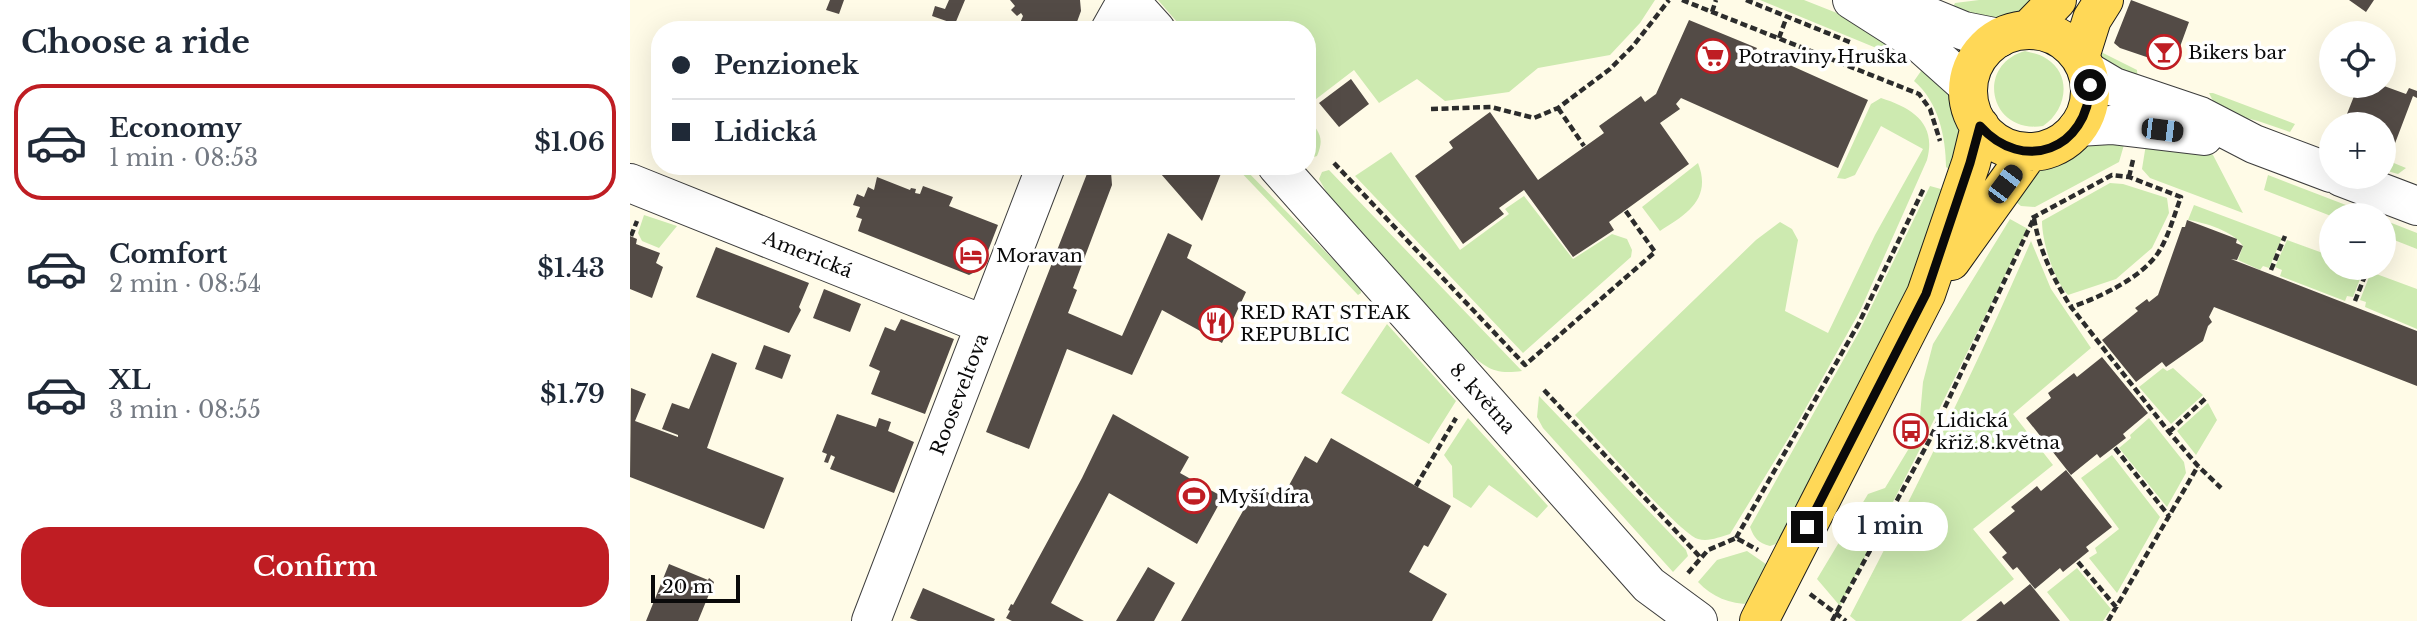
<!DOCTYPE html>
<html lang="en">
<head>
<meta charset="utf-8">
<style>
	:root { --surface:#fff; --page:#f2f2f3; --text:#1f2937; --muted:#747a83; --line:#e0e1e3; --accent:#bf1d23 }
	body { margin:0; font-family:"Libre Baskerville",serif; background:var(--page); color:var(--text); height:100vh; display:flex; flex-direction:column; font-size:26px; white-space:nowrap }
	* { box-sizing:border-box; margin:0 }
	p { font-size:23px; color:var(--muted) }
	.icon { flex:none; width:38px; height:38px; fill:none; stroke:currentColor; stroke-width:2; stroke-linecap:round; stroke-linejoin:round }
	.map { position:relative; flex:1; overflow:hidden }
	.panel { display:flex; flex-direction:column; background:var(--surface); width:630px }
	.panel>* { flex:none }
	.guide { position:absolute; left:21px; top:21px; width:665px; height:154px; border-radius:28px; box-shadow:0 7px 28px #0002; display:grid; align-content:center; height:154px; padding:0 21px; background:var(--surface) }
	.tools { position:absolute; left:1689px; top:21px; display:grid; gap:14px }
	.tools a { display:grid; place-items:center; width:77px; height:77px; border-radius:50%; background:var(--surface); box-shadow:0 7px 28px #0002; font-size:35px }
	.scale { position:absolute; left:21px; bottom:18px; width:89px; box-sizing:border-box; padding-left:7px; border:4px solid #0a0a0a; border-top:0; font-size:19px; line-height:24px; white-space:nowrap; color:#0a0a0a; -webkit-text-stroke:5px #fff; paint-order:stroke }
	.end { position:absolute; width:32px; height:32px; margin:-16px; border:9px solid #0a0a0a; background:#fff; box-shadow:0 0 0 4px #fff }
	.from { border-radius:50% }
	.bubble { position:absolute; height:49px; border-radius:24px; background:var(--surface); box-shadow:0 7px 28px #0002; font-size:23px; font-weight:600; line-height:49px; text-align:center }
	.car { position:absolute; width:21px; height:42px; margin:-21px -10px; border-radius:9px; box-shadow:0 0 5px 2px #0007; background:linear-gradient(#222 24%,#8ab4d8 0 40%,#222 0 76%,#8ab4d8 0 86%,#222 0) }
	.guide b { display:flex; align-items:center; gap:24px; height:66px; font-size:26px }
	.guide b+b { border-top:2px solid var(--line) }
	.guide i { width:18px; height:18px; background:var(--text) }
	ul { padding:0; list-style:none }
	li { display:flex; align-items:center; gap:21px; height:116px; margin:0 14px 10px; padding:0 7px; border:4px solid transparent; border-radius:28px }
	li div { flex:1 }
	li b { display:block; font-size:26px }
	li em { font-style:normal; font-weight:600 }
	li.current { border-color:var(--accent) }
	li>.icon { width:63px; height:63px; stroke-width:1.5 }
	h2 { padding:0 21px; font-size:32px; line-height:84px }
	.action { display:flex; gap:14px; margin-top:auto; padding:14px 21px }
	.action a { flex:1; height:80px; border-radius:28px; background:var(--accent); color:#fff; font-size:28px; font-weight:600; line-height:80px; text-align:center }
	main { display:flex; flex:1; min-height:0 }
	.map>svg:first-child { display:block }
	.green { fill:#cdeab0 }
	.building { fill:#534b46 }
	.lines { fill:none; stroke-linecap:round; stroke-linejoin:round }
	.minor-casing { stroke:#3d3d3d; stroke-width:40 }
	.major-casing { stroke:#1b1b1b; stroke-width:40 }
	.path { stroke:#2c2c2c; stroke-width:4.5; stroke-dasharray:7 3.5; stroke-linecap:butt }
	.minor { stroke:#fff; stroke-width:38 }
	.major { stroke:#ffd857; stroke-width:38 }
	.route { stroke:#0a0a0a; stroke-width:9 }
	.labels { text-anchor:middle; stroke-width:7; stroke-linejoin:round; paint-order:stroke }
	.poi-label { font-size:19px; fill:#0a0a0a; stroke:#fff; text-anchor:start }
	.street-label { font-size:19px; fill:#0a0a0a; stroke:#fff }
</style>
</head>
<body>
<main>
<section class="panel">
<h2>Choose a ride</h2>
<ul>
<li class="current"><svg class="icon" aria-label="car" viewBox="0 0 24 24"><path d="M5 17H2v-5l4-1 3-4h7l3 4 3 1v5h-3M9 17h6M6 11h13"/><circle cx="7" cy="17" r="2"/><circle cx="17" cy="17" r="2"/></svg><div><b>Economy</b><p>1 min · 08:53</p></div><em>$1.06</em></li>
<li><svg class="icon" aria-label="car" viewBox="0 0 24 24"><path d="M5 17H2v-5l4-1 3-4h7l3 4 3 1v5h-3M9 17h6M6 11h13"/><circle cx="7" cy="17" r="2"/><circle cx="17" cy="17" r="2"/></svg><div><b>Comfort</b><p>2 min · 08:54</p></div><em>$1.43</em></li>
<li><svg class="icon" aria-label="car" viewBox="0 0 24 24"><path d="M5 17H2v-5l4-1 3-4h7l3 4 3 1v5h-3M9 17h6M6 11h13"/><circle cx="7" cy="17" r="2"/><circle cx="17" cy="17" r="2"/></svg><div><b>XL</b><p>3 min · 08:55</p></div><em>$1.79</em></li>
</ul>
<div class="action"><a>Confirm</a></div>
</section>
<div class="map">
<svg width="1787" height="621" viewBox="0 0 1787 621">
	<rect width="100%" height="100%" fill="#fffbe7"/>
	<path class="green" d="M 528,0 L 1025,0 L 1010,23 L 980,55 L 908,68 L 879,92 L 815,101 L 787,79 L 749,103 L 724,70 L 677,106 L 677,30 L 554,30 Z
		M 1130,0 L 1174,0 L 1217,17 L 1277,51 L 1273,59 Z
		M 1349,0 L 1413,0 L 1396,11 L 1348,22 L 1319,15 L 1325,3 Z
		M 1395,51 C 1402,53 1410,54 1417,59 C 1443,76 1436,111 1413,126 C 1359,134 1345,65 1395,51 Z
		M 1469,51 L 1507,70 L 1508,85 L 1471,62 Z
		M 1296,64 C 1304,73 1315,82 1323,92 C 1341,115 1331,148 1325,174 L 1316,167 C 1316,137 1308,101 1284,81 Z
		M 1579,93 L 1583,93 L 1665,124 L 1660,132 L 1628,121 L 1588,111 Z
		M 1251,98 C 1282,108 1307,123 1297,160 L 1230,311 L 1164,429 L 1100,534 C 1089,537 1079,542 1068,539 C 1051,535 964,435 945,415 L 1126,240 L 1150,222 L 1162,229 L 1168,240 L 1155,311 L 1198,333 L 1245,235 L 1293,149 L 1251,126 L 1225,175 L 1215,179 L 1207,178 L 1241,104 Z
		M 677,117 C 689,132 695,137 687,156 L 677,159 Z
		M 1496,138 L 1489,162 L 1405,207 L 1391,206 L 1378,196 L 1397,171 L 1434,158 L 1465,139 Z
		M 1517,138 L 1572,146 L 1583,155 L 1613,213 L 1520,178 L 1512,169 Z
		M 761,152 L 830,250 L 879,214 L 875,209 L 894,196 L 943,259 L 982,234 L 997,239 L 1002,250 L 1001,257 L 893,353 L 725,176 Z
		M 1754,159 L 1776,168 L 1768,174 L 1754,170 Z
		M 1068,163 C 1082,199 1057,214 1030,231 L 1012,207 Z
		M 605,166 L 612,166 L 730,287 L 731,293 L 728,295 Z
		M 699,170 L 892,371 C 862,375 856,367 834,349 L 697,193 L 689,179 L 692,172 Z
		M 1638,175 L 1742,215 L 1701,216 L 1634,190 Z
		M 1480,183 L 1493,184 L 1537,198 L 1539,213 L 1522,248 L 1486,279 L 1438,295 C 1424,280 1412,242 1412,221 Z
		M 1300,186 L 1318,191 L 1274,300 L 1152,534 L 1146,544 L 1140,546 C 1128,543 1124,538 1120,527 L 1230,330 Z
		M 1564,205 L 1652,238 L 1639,268 L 1633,266 L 1630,270 L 1608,260 L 1613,246 C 1603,231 1576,223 1558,220 Z
		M 14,215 L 47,226 L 29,248 L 12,241 L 8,233 Z
		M 1380,219 L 1398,229 L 1298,432 L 1289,427 L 1293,382 L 1303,344 Z
		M 1754,220 L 1787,233 L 1787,249 L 1754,236 Z
		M 1657,240 L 1701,256 L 1701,268 L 1734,269 L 1723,297 L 1717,296 L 1715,301 L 1650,276 L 1652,270 L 1645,267 Z
		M 1401,241 L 1421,289 L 1461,348 L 1383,414 L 1423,465 L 1343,529 L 1384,579 L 1331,621 L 1226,621 L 1220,616 C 1284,493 1346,368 1401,241 Z
		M 1741,272 L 1787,289 L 1787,329 L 1735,307 L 1736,302 L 1730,300 Z
		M 757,324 L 826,401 L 799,444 L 711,393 Z
		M 1533,368 L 1537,371 L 1543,368 L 1573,395 L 1541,424 L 1509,387 Z
		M 909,396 L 1056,550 L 1058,556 L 1043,572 L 913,428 L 907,417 Z
		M 1578,403 L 1587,420 L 1566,455 L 1547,431 Z
		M 838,418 L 918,506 L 907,518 L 859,485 L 841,508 L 823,497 L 822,466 L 814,455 Z
		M 1519,418 L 1554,462 L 1556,473 L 1537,507 L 1489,448 L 1501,438 L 1500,435 Z
		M 1284,440 L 1292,445 L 1210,606 L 1187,579 L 1238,494 L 1255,488 Z
		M 1482,455 L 1530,517 L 1487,593 L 1459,558 L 1467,553 L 1465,548 L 1489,529 L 1451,478 Z
		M 1117,551 L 1146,571 L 1120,604 C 1100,604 1082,597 1068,582 L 1087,560 Z
		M 1447,568 L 1481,609 L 1473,621 L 1440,621 L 1417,592 Z"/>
	<path class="building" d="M 200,0 L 214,0 L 209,14 L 196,10 Z
		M 319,0 L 335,0 L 325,24 L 302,16 L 305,6 L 315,9 Z
		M 380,0 L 450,0 L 451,11 L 444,30 L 387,30 L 393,16 L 391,13 L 387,16 L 381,10 L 385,6 Z
		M 1501,0 L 1559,22 L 1543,66 L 1490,48 L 1484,43 Z
		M 1719,0 L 1744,0 L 1736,12 Z
		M 1059,20 L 1127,48 L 1126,50 L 1238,100 L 1208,168 L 1051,98 L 1046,104 L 1050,109 L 1030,123 L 1059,164 L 979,222 L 984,230 L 943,257 L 894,190 L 869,208 L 874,214 L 833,244 L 785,176 L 823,148 L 819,142 L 860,112 L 908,180 L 974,133 L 969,126 L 1011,96 L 1015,102 L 1026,94 Z
		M 721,79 L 739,104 L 709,127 L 689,103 Z
		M 1728,86 L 1754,86 L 1776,94 L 1779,88 L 1787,91 L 1787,98 L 1783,96 L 1764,146 L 1754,142 L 1754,124 L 1713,124 Z
		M 460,166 L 472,166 L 481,172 L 482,185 L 443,288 L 447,290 L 438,313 L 492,336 L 538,233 L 562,245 L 557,258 L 616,292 L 592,343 L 532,310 L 502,375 L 437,349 L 399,449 L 356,432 Z
		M 524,166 L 594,166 L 572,221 Z
		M 247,177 L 280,190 L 281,188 L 286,189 L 285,193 L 290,194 L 293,186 L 323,197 L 319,206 L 368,225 L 351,269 L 339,275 L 228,231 L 232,219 L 226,217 L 230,207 L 223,205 L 227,194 L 234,197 L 238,187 L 244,190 Z
		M 1557,220 L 1607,239 L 1606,243 L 1613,246 L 1607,260 L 1601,259 L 1787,331 L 1787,386 L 1584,307 L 1579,317 L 1582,322 L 1578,326 L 1573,341 L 1536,367 L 1532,362 L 1506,382 L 1472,340 L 1508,311 L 1505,308 L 1517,299 L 1519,302 L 1528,295 L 1552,227 L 1555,227 Z
		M 0,236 L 7,239 L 6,244 L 30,253 L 26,263 L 33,267 L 22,298 L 0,289 Z
		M 86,247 L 179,283 L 169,307 L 171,310 L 159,333 L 66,297 Z
		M 194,289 L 231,304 L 220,332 L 183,318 Z
		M 271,319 L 324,339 L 295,414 L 241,394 L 250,371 L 239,366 L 255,327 L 265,331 Z
		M 134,345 L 161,355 L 152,379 L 125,369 Z
		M 82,353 L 107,363 L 77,448 L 154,478 L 134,529 L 0,477 L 1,388 L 16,394 L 5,421 L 48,437 L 48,435 L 32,429 L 42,403 L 59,409 Z
		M 1472,357 L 1518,413 L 1493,434 L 1496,438 L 1470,458 L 1467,454 L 1441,475 L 1396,418 L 1421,398 L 1418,393 L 1444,373 L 1447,377 Z
		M 207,414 L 246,427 L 249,418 L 261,422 L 258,431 L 284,442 L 264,493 L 200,469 L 205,457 L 201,455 L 198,463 L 194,462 L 197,454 L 192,452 Z
		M 483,414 L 559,457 L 550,473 L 593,497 L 567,544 L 479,493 L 421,603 L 454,621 L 382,621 L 376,618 L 380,611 L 378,610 L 381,604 L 383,605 L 452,478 Z
		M 701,438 L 821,506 L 798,547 L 794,545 L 779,572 L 817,594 L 802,621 L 551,621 L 627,486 L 651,500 L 675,456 L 687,463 Z
		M 1436,470 L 1482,527 L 1456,547 L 1459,551 L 1433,572 L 1430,568 L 1405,589 L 1387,567 L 1383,570 L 1372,557 L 1377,553 L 1359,532 L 1385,511 L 1381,507 L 1407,486 L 1411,491 Z
		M 39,564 L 78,580 L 79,578 L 84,582 L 68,621 L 16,621 Z
		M 518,567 L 545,583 L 524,621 L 486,621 Z
		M 1400,584 L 1430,621 L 1346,621 L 1371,601 L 1374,605 Z
		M 293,588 L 365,619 L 364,621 L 288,621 L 280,618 Z"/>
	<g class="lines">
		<g class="minor-casing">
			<path id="minor" d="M 499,0 L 526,30
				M 1222,0 L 1291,44 L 1338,86
				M 1258,0 L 1334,31 L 1369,38
				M 480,30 L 497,0
				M 1457,71 L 1484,87 L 1570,116 L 1624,144 L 1701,173
				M 1448,127 L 1481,125 L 1574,136
				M 647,166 L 1019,585 L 1068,621
				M 1711,177 L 1787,206
				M 0,183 L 355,325
				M 241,621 L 416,166"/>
		</g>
		<g class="major-casing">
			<path id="major" d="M 1398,30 L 1427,0
				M1338 91a61 61 0 1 1 122 0a61 61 0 1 1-122 0Z
				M 1450,57 L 1462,19 L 1474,0
				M 1321,261 L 1399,152
				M 1129,621 L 1296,294 L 1341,163 L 1350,126"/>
		</g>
		<path class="path" d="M 1052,0 L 1289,94 L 1300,109 L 1310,141
			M 1116,0 L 1222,43
			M 1082,12 L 1086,0
			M 1149,38 L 1157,16
			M 928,108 L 954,146
			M 801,109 L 861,107 L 904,118 L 928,108 L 980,69 L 1003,46 L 1039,0
			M 704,163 L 895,365 L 1025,252 L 995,210
			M 1499,177 L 1503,160
			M 1402,218 L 1482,175 L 1499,177 L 1551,197 C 1544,215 1539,236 1528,253 C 1511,278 1469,298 1441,307
			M 1,236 L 7,221
			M 1641,270 L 1655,236
			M 1725,301 L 1738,268
			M 914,390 L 1071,558
			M 1281,431 L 1299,441
			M 1539,432 L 1576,398
			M 1485,448 L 1539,516
			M 786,486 L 826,418
			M 1106,538 L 1229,323 L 1294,188
			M 1448,562 L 1486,607
			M 1058,573 L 1078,550 L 1106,538 L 1128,550
			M 1180,594 L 1216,621
			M 1202,621 L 1299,441 L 1404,218 C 1409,250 1424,280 1441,307 L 1539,432 L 1568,466 L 1591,488
			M 1478,621 L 1568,466"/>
		<use href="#minor" class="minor"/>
		<use href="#major" class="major"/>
	</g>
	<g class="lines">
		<path class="route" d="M 1177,527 L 1296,294 L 1340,163 L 1350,126 C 1393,174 1458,150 1460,85"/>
	</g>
	<defs>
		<g id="bar-ring" transform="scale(1.75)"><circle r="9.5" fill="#fff" stroke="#bf1d23" stroke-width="1.5"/><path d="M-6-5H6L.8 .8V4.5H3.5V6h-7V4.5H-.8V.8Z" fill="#bf1d23"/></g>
		<g id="supermarket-ring" transform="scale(1.75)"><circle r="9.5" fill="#fff" stroke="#bf1d23" stroke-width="1.5"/><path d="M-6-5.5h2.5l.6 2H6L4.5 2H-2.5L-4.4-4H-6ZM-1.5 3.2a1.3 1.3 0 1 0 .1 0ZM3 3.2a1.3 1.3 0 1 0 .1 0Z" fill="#bf1d23"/></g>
		<g id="hotel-ring" transform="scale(1.75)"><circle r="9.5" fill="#fff" stroke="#bf1d23" stroke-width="1.5"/><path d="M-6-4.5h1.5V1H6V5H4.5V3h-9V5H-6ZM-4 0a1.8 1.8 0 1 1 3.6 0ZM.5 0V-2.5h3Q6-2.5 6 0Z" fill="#bf1d23"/></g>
		<g id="restaurant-ring" transform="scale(1.75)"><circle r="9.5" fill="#fff" stroke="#bf1d23" stroke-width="1.5"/><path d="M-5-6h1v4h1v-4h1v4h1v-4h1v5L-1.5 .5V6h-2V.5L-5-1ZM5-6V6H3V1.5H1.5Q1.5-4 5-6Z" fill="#bf1d23"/></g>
		<g id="bus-ring" transform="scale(1.75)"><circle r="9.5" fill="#fff" stroke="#bf1d23" stroke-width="1.5"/><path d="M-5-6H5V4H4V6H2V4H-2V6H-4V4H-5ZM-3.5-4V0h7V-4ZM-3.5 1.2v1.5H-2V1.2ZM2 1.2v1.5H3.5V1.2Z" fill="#bf1d23"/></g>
		<g id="stadium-ring" transform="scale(1.75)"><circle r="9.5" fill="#fff" stroke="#bf1d23" stroke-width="1.5"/><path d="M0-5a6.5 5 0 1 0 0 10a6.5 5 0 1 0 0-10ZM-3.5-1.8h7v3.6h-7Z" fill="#bf1d23"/></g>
	</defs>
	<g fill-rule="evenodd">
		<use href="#bar-ring" x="1534" y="52"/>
		<use href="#supermarket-ring" x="1083" y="56"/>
		<use href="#hotel-ring" x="341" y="255"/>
		<use href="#restaurant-ring" x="586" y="323"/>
		<use href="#bus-ring" x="1281" y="431"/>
		<use href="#stadium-ring" x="564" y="496"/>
	</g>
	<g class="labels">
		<g class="poi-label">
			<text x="1558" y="59">Bikers bar</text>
			<text x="1108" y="63">Potraviny Hruška</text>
			<text x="366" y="262">Moravan</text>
			<text x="610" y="319">RED RAT STEAK<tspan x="610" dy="22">REPUBLIC</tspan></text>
			<text x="1306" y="427">Lidická<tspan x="1306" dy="22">křiž.8.května</tspan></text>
			<text x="588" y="503">Myší díra</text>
		</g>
		<g class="street-label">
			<text transform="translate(178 254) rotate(22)" y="7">Americká</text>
			<text transform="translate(329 394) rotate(-69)" y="7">Rooseveltova</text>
			<text transform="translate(853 398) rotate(48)" y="7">8. května</text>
		</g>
	</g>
</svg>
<div class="tools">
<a><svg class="icon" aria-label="locate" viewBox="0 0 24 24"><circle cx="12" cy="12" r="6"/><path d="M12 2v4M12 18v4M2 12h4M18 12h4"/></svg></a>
<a>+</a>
<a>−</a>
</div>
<div class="scale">20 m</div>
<i class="end from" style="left:1460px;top:85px"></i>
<i class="end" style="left:1177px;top:527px"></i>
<div class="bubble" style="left:1202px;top:502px;width:116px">1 min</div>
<i class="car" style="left:1532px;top:130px;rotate:97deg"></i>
<i class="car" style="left:1375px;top:184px;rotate:37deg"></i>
<div class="guide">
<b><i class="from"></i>Penzionek</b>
<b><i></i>Lidická</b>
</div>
</div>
</main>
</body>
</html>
